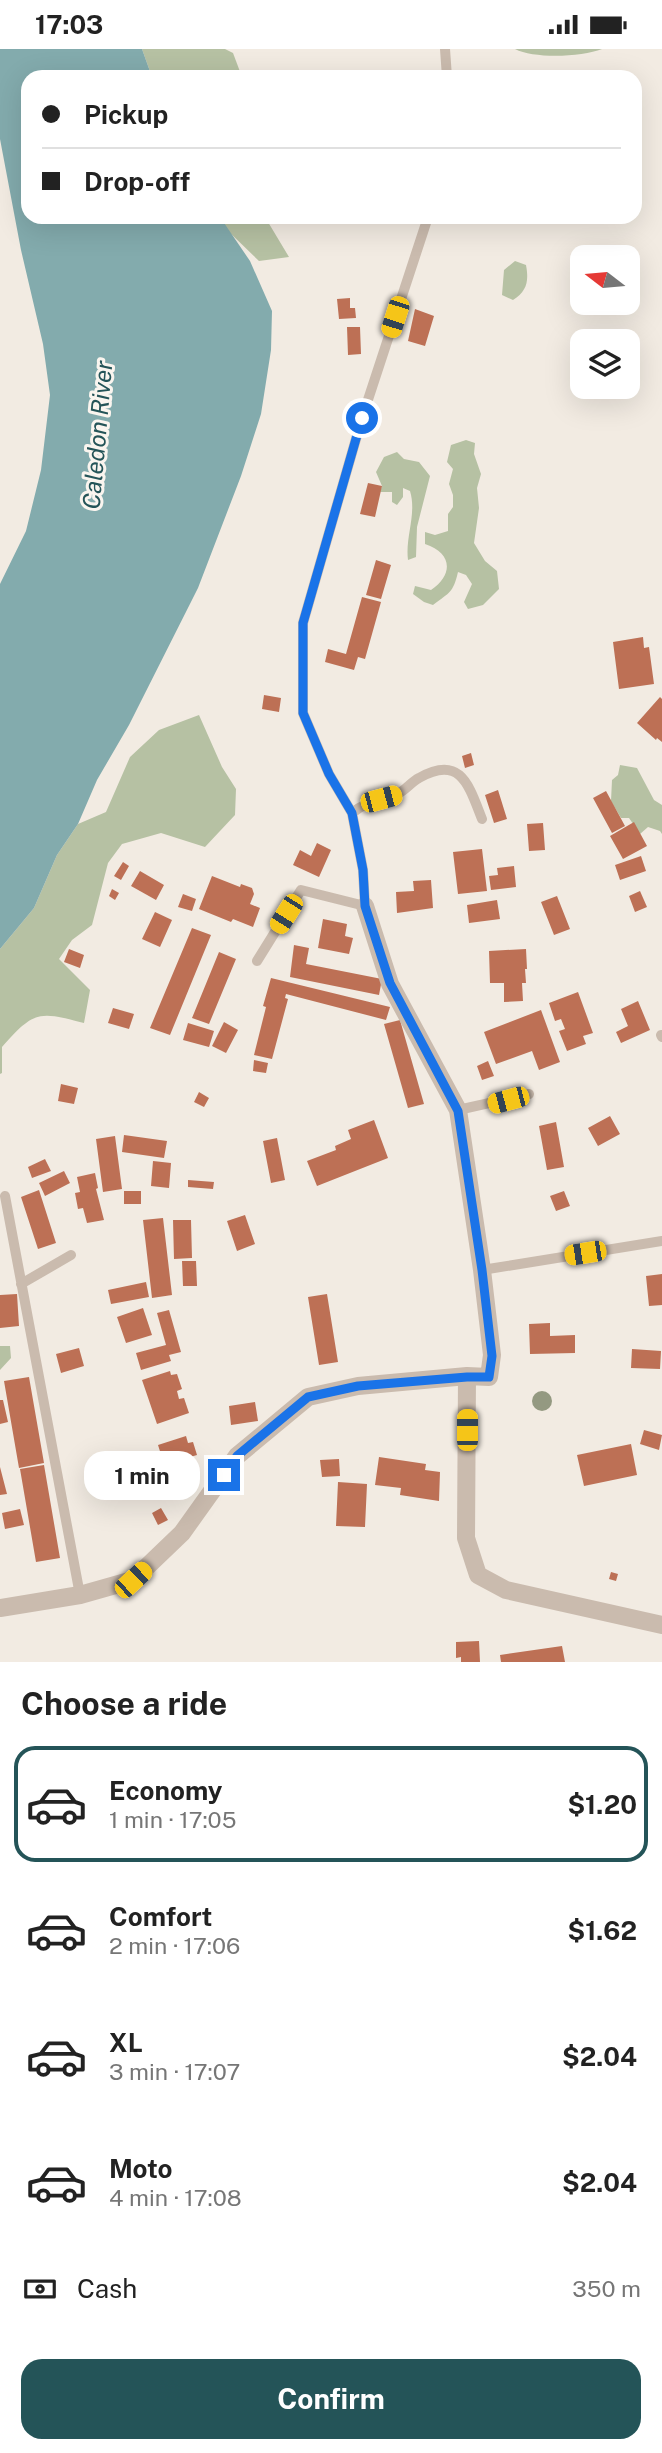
<!DOCTYPE html>
<html lang="en">
<head>
<meta charset="utf-8">
<style>
	:root { --surface:#fff; --page:#f2f2f2; --text:#222; --muted:#767676; --line:#e0e0e0; --accent:#245458 }
	body { margin:0; font-family:"Public Sans",sans-serif; background:var(--page); color:var(--text); height:100vh; display:flex; flex-direction:column; font-size:26px; white-space:nowrap }
	* { box-sizing:border-box; margin:0 }
	p { font-size:23px; color:var(--muted) }
	.icon { flex:none; width:38px; height:38px; fill:none; stroke:currentColor; stroke-width:2; stroke-linecap:round; stroke-linejoin:round }
	.map { position:relative; height:1613px; overflow:hidden }
	.sheet { display:flex; flex-direction:column; background:var(--surface); flex:1 }
	.sheet>* { flex:none }
	.banner { position:absolute; left:21px; top:21px; width:621px; height:154px; border-radius:21px; box-shadow:0 7px 28px #0002; display:grid; align-content:center; height:154px; padding:0 21px; background:var(--surface) }
	.needle { width:46px; rotate:286deg }
	.controls { position:absolute; left:570px; top:196px; display:grid; gap:14px }
	.controls a { display:grid; place-items:center; width:70px; height:70px; border-radius:14px; background:var(--surface); box-shadow:0 7px 28px #0002; font-size:35px }
	.end { position:absolute; width:32px; height:32px; margin:-16px; border:9px solid #1a73e8; background:#fff; box-shadow:0 0 0 4px #fff }
	.from { border-radius:50% }
	.bubble { position:absolute; height:49px; border-radius:21px; background:var(--surface); box-shadow:0 7px 28px #0002; font-size:23px; font-weight:700; line-height:49px; text-align:center }
	.car { position:absolute; width:21px; height:42px; margin:-21px -10px; border-radius:9px; box-shadow:0 0 5px 2px #0007; background:linear-gradient(#f5c518 24%,#345 0 40%,#f5c518 0 76%,#345 0 86%,#f5c518 0) }
	.banner b { display:flex; align-items:center; gap:24px; height:66px; font-size:26px }
	.banner b+b { border-top:2px solid var(--line) }
	.banner i { width:18px; height:18px; background:var(--text) }
	ul { padding:0; list-style:none }
	li { display:flex; align-items:center; gap:21px; height:116px; margin:0 14px 10px; padding:0 7px; border:4px solid transparent; border-radius:21px }
	li div { flex:1 }
	li b { display:block; font-size:26px }
	li em { font-style:normal; font-weight:700 }
	li.on { border-color:var(--accent) }
	li>.icon { width:63px; height:63px; stroke-width:1.5 }
	h2 { padding:0 21px; font-size:32px; line-height:84px }
	.pay { display:flex; align-items:center; gap:18px; height:77px; padding:0 21px; font-size:26px }
	.pay p { margin-inline-start:auto }
	.cta { display:flex; gap:14px; margin-top:auto; padding:14px 21px }
	.cta a { flex:1; height:80px; border-radius:21px; background:var(--accent); color:#fff; font-size:28px; font-weight:700; line-height:80px; text-align:center }
	.status { display:flex; justify-content:space-between; align-items:center; height:49px; padding:0 35px; background:var(--surface); direction:ltr }
	.status svg { height:19px; fill:currentColor }
	.map>svg:first-child { display:block }
	.green { fill:#b6c1a3 }
	.water { fill:#83abad }
	.building { fill:#bd7055 }
	.lines { fill:none; stroke-linecap:round; stroke-linejoin:round }
	.lane { stroke:#cabbae; stroke-width:10 }
	.street { stroke:#cabbae; stroke-width:18 }
	.tree { fill:#949981 }
	.route { stroke:#1a73e8; stroke-width:9 }
	.labels { text-anchor:middle; stroke-width:6; stroke-linejoin:round; paint-order:stroke }
	.water-label { font-size:24px; font-style:italic; fill:#245458; stroke:#faf5ef }
</style>
</head>
<body>
<div class="status"><b>17:03</b><svg viewBox="0 0 49 12"><path d="M0 12V9h3v3zM5 12V6h3v6zM10 12V3h3v9zM15 12V0h3v12zM26 1h20v11H26zM47 4h2v5h-2z"/></svg></div>
<div class="map">
<svg width="662" height="1613" viewBox="0 0 662 1613">
	<rect width="100%" height="100%" fill="#f2ebe2"/>
	<path class="green" d="M 142,0 L 225,0 L 233,4 L 242,28 L 152,28 Z
		M 515,0 L 602,0 C 582,8 534,10 515,0 Z
		M 220,168 L 265,168 L 289,208 L 259,212 L 225,179 Z
		M 515,212 L 526,216 C 529,232 527,242 513,251 L 502,246 L 504,221 Z
		M 466,391 L 475,394 L 474,405 L 481,425 L 477,439 L 479,459 L 474,494 L 485,512 L 497,522 L 499,540 L 483,556 L 468,560 L 464,553 L 472,535 L 466,526 L 458,523 C 453,544 450,543 433,556 L 424,553 L 413,545 L 415,537 L 431,541 C 454,525 452,504 425,495 L 425,483 L 435,486 L 448,482 L 448,465 L 453,458 L 453,446 L 449,435 L 453,420 L 447,413 L 451,396 Z
		M 397,403 L 404,410 L 419,413 L 430,427 L 417,478 L 416,508 L 408,511 C 405,488 417,465 410,442 L 403,439 L 403,448 L 397,456 L 392,453 L 392,443 L 380,443 L 382,437 L 376,423 L 384,408 Z
		M 199,666 L 222,718 L 236,740 L 235,766 L 205,798 L 161,784 L 122,795 L 108,814 L 92,876 L 72,891 L 59,910 L 90,941 L 84,974 C 38,962 34,962 2,998 L 2,1024 L 0,1025 L 0,900 L 34,859 L 57,806 L 78,775 L 106,763 L 130,708 L 159,681 Z
		M 620,716 L 637,719 L 654,751 L 662,756 L 662,785 L 660,782 L 648,778 L 640,785 L 629,769 L 621,769 L 611,752 L 612,731 L 618,726 Z
		M 0,1297 L 10,1297 L 11,1309 L 0,1321 Z"/>
	<path class="water" d="M 0,0 L 142,0 L 152,28 L 28,28 L 28,168 L 220,168 L 250,212 L 272,262 L 271,301 L 261,365 L 241,427 L 198,539 L 129,676 L 97,731 L 78,775 L 57,806 L 34,859 L 0,900 L 0,535 L 26,482 L 41,421 L 50,346 L 43,295 L 21,201 L 0,90 Z"/>
	<path class="building" d="M 350,249 L 350,259 L 355,259 L 356,269 L 339,270 L 337,250 Z
		M 415,260 L 434,267 L 425,297 L 408,292 Z
		M 347,278 L 360,278 L 361,305 L 348,306 Z
		M 368,434 L 382,437 L 375,468 L 360,465 Z
		M 376,511 L 391,516 L 381,550 L 366,546 Z
		M 362,548 L 381,553 L 365,610 L 358,608 L 354,621 L 325,613 L 328,600 L 346,605 Z
		M 643,588 L 644,599 L 649,598 L 654,635 L 619,640 L 613,593 Z
		M 264,646 L 281,649 L 279,663 L 262,660 Z
		M 660,648 L 662,650 L 662,693 L 657,689 L 656,691 L 637,674 Z
		M 471,704 L 474,716 L 465,719 L 462,707 Z
		M 498,741 L 507,770 L 494,774 L 485,746 Z
		M 606,742 L 625,777 L 612,784 L 593,749 Z
		M 634,773 L 647,797 L 623,810 L 610,787 Z
		M 543,774 L 545,801 L 529,802 L 527,775 Z
		M 317,794 L 331,801 L 319,828 L 293,816 L 300,801 L 311,807 Z
		M 482,800 L 487,842 L 458,845 L 453,803 Z
		M 641,807 L 646,822 L 620,831 L 615,816 Z
		M 123,813 L 129,817 L 121,831 L 114,827 Z
		M 514,817 L 516,838 L 491,841 L 489,827 L 498,826 L 497,819 Z
		M 140,822 L 164,836 L 156,851 L 131,837 Z
		M 212,827 L 240,838 L 241,835 L 252,839 L 254,845 L 250,855 L 260,859 L 253,878 L 233,870 L 231,873 L 199,860 Z
		M 431,831 L 433,859 L 397,864 L 396,843 L 414,842 L 413,832 Z
		M 112,840 L 119,844 L 115,851 L 109,847 Z
		M 640,842 L 647,858 L 635,863 L 629,847 Z
		M 183,845 L 196,850 L 192,862 L 178,858 Z
		M 557,847 L 570,880 L 554,886 L 541,853 Z
		M 497,851 L 500,870 L 469,874 L 467,856 Z
		M 155,863 L 172,871 L 160,898 L 142,890 Z
		M 323,870 L 347,875 L 345,887 L 353,889 L 349,905 L 318,899 Z
		M 192,879 L 211,886 L 170,986 L 150,979 Z
		M 294,896 L 309,899 L 306,915 L 382,930 L 379,946 L 290,928 Z
		M 69,900 L 84,906 L 80,919 L 64,913 Z
		M 526,900 L 527,920 L 525,920 L 526,934 L 522,934 L 523,952 L 504,953 L 504,934 L 490,934 L 489,902 Z
		M 219,903 L 236,910 L 209,975 L 192,969 Z
		M 271,929 L 390,958 L 386,971 L 286,945 L 285,949 L 288,950 L 272,1010 L 254,1006 L 266,958 L 263,957 Z
		M 578,943 L 593,984 L 583,987 L 586,995 L 567,1002 L 559,982 L 565,980 L 561,970 L 555,972 L 549,954 Z
		M 638,952 L 650,981 L 621,994 L 616,983 L 628,977 L 621,960 Z
		M 113,959 L 134,965 L 129,980 L 108,974 Z
		M 541,961 L 560,1013 L 539,1021 L 532,1002 L 496,1015 L 484,983 Z
		M 400,971 L 424,1055 L 408,1059 L 384,975 Z
		M 224,973 L 238,981 L 226,1004 L 212,997 Z
		M 188,974 L 214,982 L 209,998 L 183,991 Z
		M 254,1011 L 268,1014 L 266,1024 L 253,1022 Z
		M 488,1012 L 494,1027 L 482,1031 L 477,1017 Z
		M 61,1035 L 78,1039 L 74,1055 L 58,1052 Z
		M 199,1043 L 209,1049 L 204,1058 L 194,1053 Z
		M 610,1067 L 620,1085 L 598,1097 L 588,1079 Z
		M 374,1071 L 388,1109 L 317,1137 L 307,1112 L 336,1101 L 335,1097 L 351,1090 L 348,1081 Z
		M 556,1073 L 564,1118 L 547,1121 L 539,1077 Z
		M 124,1086 L 167,1092 L 164,1109 L 122,1103 Z
		M 115,1087 L 122,1140 L 103,1143 L 96,1090 Z
		M 277,1089 L 285,1131 L 271,1134 L 263,1092 Z
		M 45,1110 L 51,1122 L 32,1129 L 28,1118 Z
		M 153,1112 L 171,1114 L 169,1139 L 151,1137 Z
		M 64,1122 L 70,1134 L 45,1147 L 39,1134 Z
		M 95,1124 L 98,1139 L 96,1140 L 104,1171 L 87,1174 L 83,1159 L 78,1160 L 75,1144 L 80,1143 L 77,1128 Z
		M 188,1131 L 214,1133 L 213,1140 L 188,1138 Z
		M 39,1141 L 56,1194 L 38,1200 L 21,1148 Z
		M 124,1142 L 141,1142 L 141,1155 L 124,1155 Z
		M 564,1142 L 570,1157 L 556,1162 L 550,1147 Z
		M 245,1166 L 255,1195 L 237,1202 L 227,1172 Z
		M 163,1169 L 172,1246 L 152,1249 L 143,1171 Z
		M 173,1171 L 191,1171 L 192,1209 L 174,1210 Z
		M 182,1212 L 196,1212 L 197,1237 L 183,1237 Z
		M 662,1225 L 662,1256 L 649,1257 L 646,1227 Z
		M 146,1233 L 149,1248 L 111,1255 L 108,1241 Z
		M 17,1245 L 19,1277 L 0,1279 L 0,1246 Z
		M 327,1245 L 338,1313 L 319,1316 L 308,1248 Z
		M 143,1259 L 152,1286 L 126,1294 L 117,1268 Z
		M 169,1261 L 181,1303 L 169,1306 L 171,1312 L 141,1321 L 136,1304 L 166,1296 L 157,1264 Z
		M 550,1274 L 550,1287 L 575,1286 L 575,1304 L 530,1305 L 529,1275 Z
		M 79,1299 L 84,1317 L 61,1324 L 56,1305 Z
		M 632,1300 L 661,1302 L 660,1320 L 631,1319 Z
		M 170,1322 L 171,1326 L 177,1325 L 182,1340 L 177,1342 L 179,1350 L 184,1349 L 189,1364 L 157,1375 L 142,1331 Z
		M 29,1328 L 44,1414 L 19,1419 L 4,1332 Z
		M 0,1351 L 3,1351 L 8,1373 L 0,1375 Z
		M 255,1353 L 258,1372 L 231,1376 L 229,1357 Z
		M 644,1381 L 662,1386 L 659,1401 L 640,1395 Z
		M 186,1387 L 188,1394 L 193,1393 L 197,1406 L 190,1408 L 197,1432 L 172,1440 L 158,1396 Z
		M 631,1395 L 637,1426 L 584,1437 L 577,1406 Z
		M 379,1408 L 426,1415 L 425,1421 L 440,1423 L 439,1452 L 400,1446 L 401,1439 L 375,1436 Z
		M 339,1410 L 340,1427 L 322,1428 L 320,1411 Z
		M 44,1416 L 60,1509 L 36,1513 L 20,1420 Z
		M 0,1418 L 7,1445 L 0,1446 Z
		M 338,1433 L 367,1435 L 365,1478 L 336,1477 Z
		M 161,1459 L 168,1471 L 158,1476 L 152,1464 Z
		M 20,1460 L 24,1476 L 5,1480 L 2,1464 Z
		M 611,1523 L 618,1525 L 616,1532 L 609,1530 Z
		M 479,1592 L 480,1613 L 461,1613 L 461,1608 L 456,1609 L 456,1593 Z
		M 562,1597 L 565,1613 L 501,1613 L 500,1606 Z"/>
	<g class="lines">
		<path class="lane" d="M 445,0 L 447,28
			M 352,764 C 368,751 379,753 397,745 C 405,742 411,733 419,729 C 461,705 469,737 482,770
			M 257,912 L 301,841 L 365,857 L 363,821 L 352,764 L 329,725 L 303,664 L 303,574 L 362,369 L 428,168
			M 661,986 L 662,988
			M 458,1061 L 529,1045
			M 5,1147 L 80,1546
			M 482,1221 L 662,1192
			M 21,1235 L 71,1206"/>
		<path class="street" d="M 467,1327 L 466,1489 L 478,1526 L 506,1541 L 662,1576
			M 0,1559 L 80,1546 L 133,1531 L 182,1484 L 237,1407 L 308,1348 L 358,1337 L 467,1327 L 489,1328 L 492,1306 L 482,1221 L 458,1061 L 390,935 L 365,857"/>
	</g>
	<circle class="tree" cx="542" cy="1352" r="10"/>
	<g class="lines">
		<path class="route" d="M 224,1426 L 237,1407 L 308,1348 L 358,1337 L 467,1328 L 489,1328 L 492,1307 L 482,1221 L 458,1062 L 390,934 L 365,857 L 363,821 L 352,764 L 329,725 L 303,664 L 303,574 L 362,369"/>
	</g>
	<g class="labels">
		<g class="water-label">
			<text transform="translate(98 386) rotate(-85)" y="8">Caledon River</text>
		</g>
	</g>
</svg>
<div class="controls">
<a><svg class="needle" viewBox="-14 -14 28 28"><path d="M0-13l5 13h-10z" fill="#e53935"/><path d="M0 13l5-13h-10z" fill="#767676"/></svg></a>
<a><svg class="icon" aria-label="layers" viewBox="0 0 24 24"><path d="M12 4l9 5-9 5-9-5zM3 14l9 5 9-5"/></svg></a>
</div>
<i class="end from" style="left:362px;top:369px"></i>
<i class="end" style="left:224px;top:1426px"></i>
<div class="bubble" style="left:84px;top:1402px;width:116px">1 min</div>
<i class="car" style="left:395px;top:268px;rotate:198deg"></i>
<i class="car" style="left:381px;top:750px;rotate:75deg"></i>
<i class="car" style="left:286px;top:865px;rotate:212deg"></i>
<i class="car" style="left:508px;top:1051px;rotate:255deg"></i>
<i class="car" style="left:585px;top:1204px;rotate:261deg"></i>
<i class="car" style="left:467px;top:1381px;rotate:0deg"></i>
<i class="car" style="left:133px;top:1531px;rotate:47deg"></i>
<div class="banner">
<b><i class="from"></i>Pickup</b>
<b><i></i>Drop-off</b>
</div>
</div>
<section class="sheet">
<h2>Choose a ride</h2>
<ul>
<li class="on"><svg class="icon" aria-label="car" viewBox="0 0 24 24"><path d="M5 17H2v-5l4-1 3-4h7l3 4 3 1v5h-3M9 17h6M6 11h13"/><circle cx="7" cy="17" r="2"/><circle cx="17" cy="17" r="2"/></svg><div><b>Economy</b><p>1 min · 17:05</p></div><em>$1.20</em></li>
<li><svg class="icon" aria-label="car" viewBox="0 0 24 24"><path d="M5 17H2v-5l4-1 3-4h7l3 4 3 1v5h-3M9 17h6M6 11h13"/><circle cx="7" cy="17" r="2"/><circle cx="17" cy="17" r="2"/></svg><div><b>Comfort</b><p>2 min · 17:06</p></div><em>$1.62</em></li>
<li><svg class="icon" aria-label="car" viewBox="0 0 24 24"><path d="M5 17H2v-5l4-1 3-4h7l3 4 3 1v5h-3M9 17h6M6 11h13"/><circle cx="7" cy="17" r="2"/><circle cx="17" cy="17" r="2"/></svg><div><b>XL</b><p>3 min · 17:07</p></div><em>$2.04</em></li>
<li><svg class="icon" aria-label="car" viewBox="0 0 24 24"><path d="M5 17H2v-5l4-1 3-4h7l3 4 3 1v5h-3M9 17h6M6 11h13"/><circle cx="7" cy="17" r="2"/><circle cx="17" cy="17" r="2"/></svg><div><b>Moto</b><p>4 min · 17:08</p></div><em>$2.04</em></li>
</ul>
<div class="pay"><svg class="icon" aria-label="cash" viewBox="0 0 24 24"><path d="M3 7h18v10H3z"/><circle cx="12" cy="12" r="2"/></svg>Cash<p>350 m</p></div>
<div class="cta"><a>Confirm</a></div>
</section>
</body>
</html>
